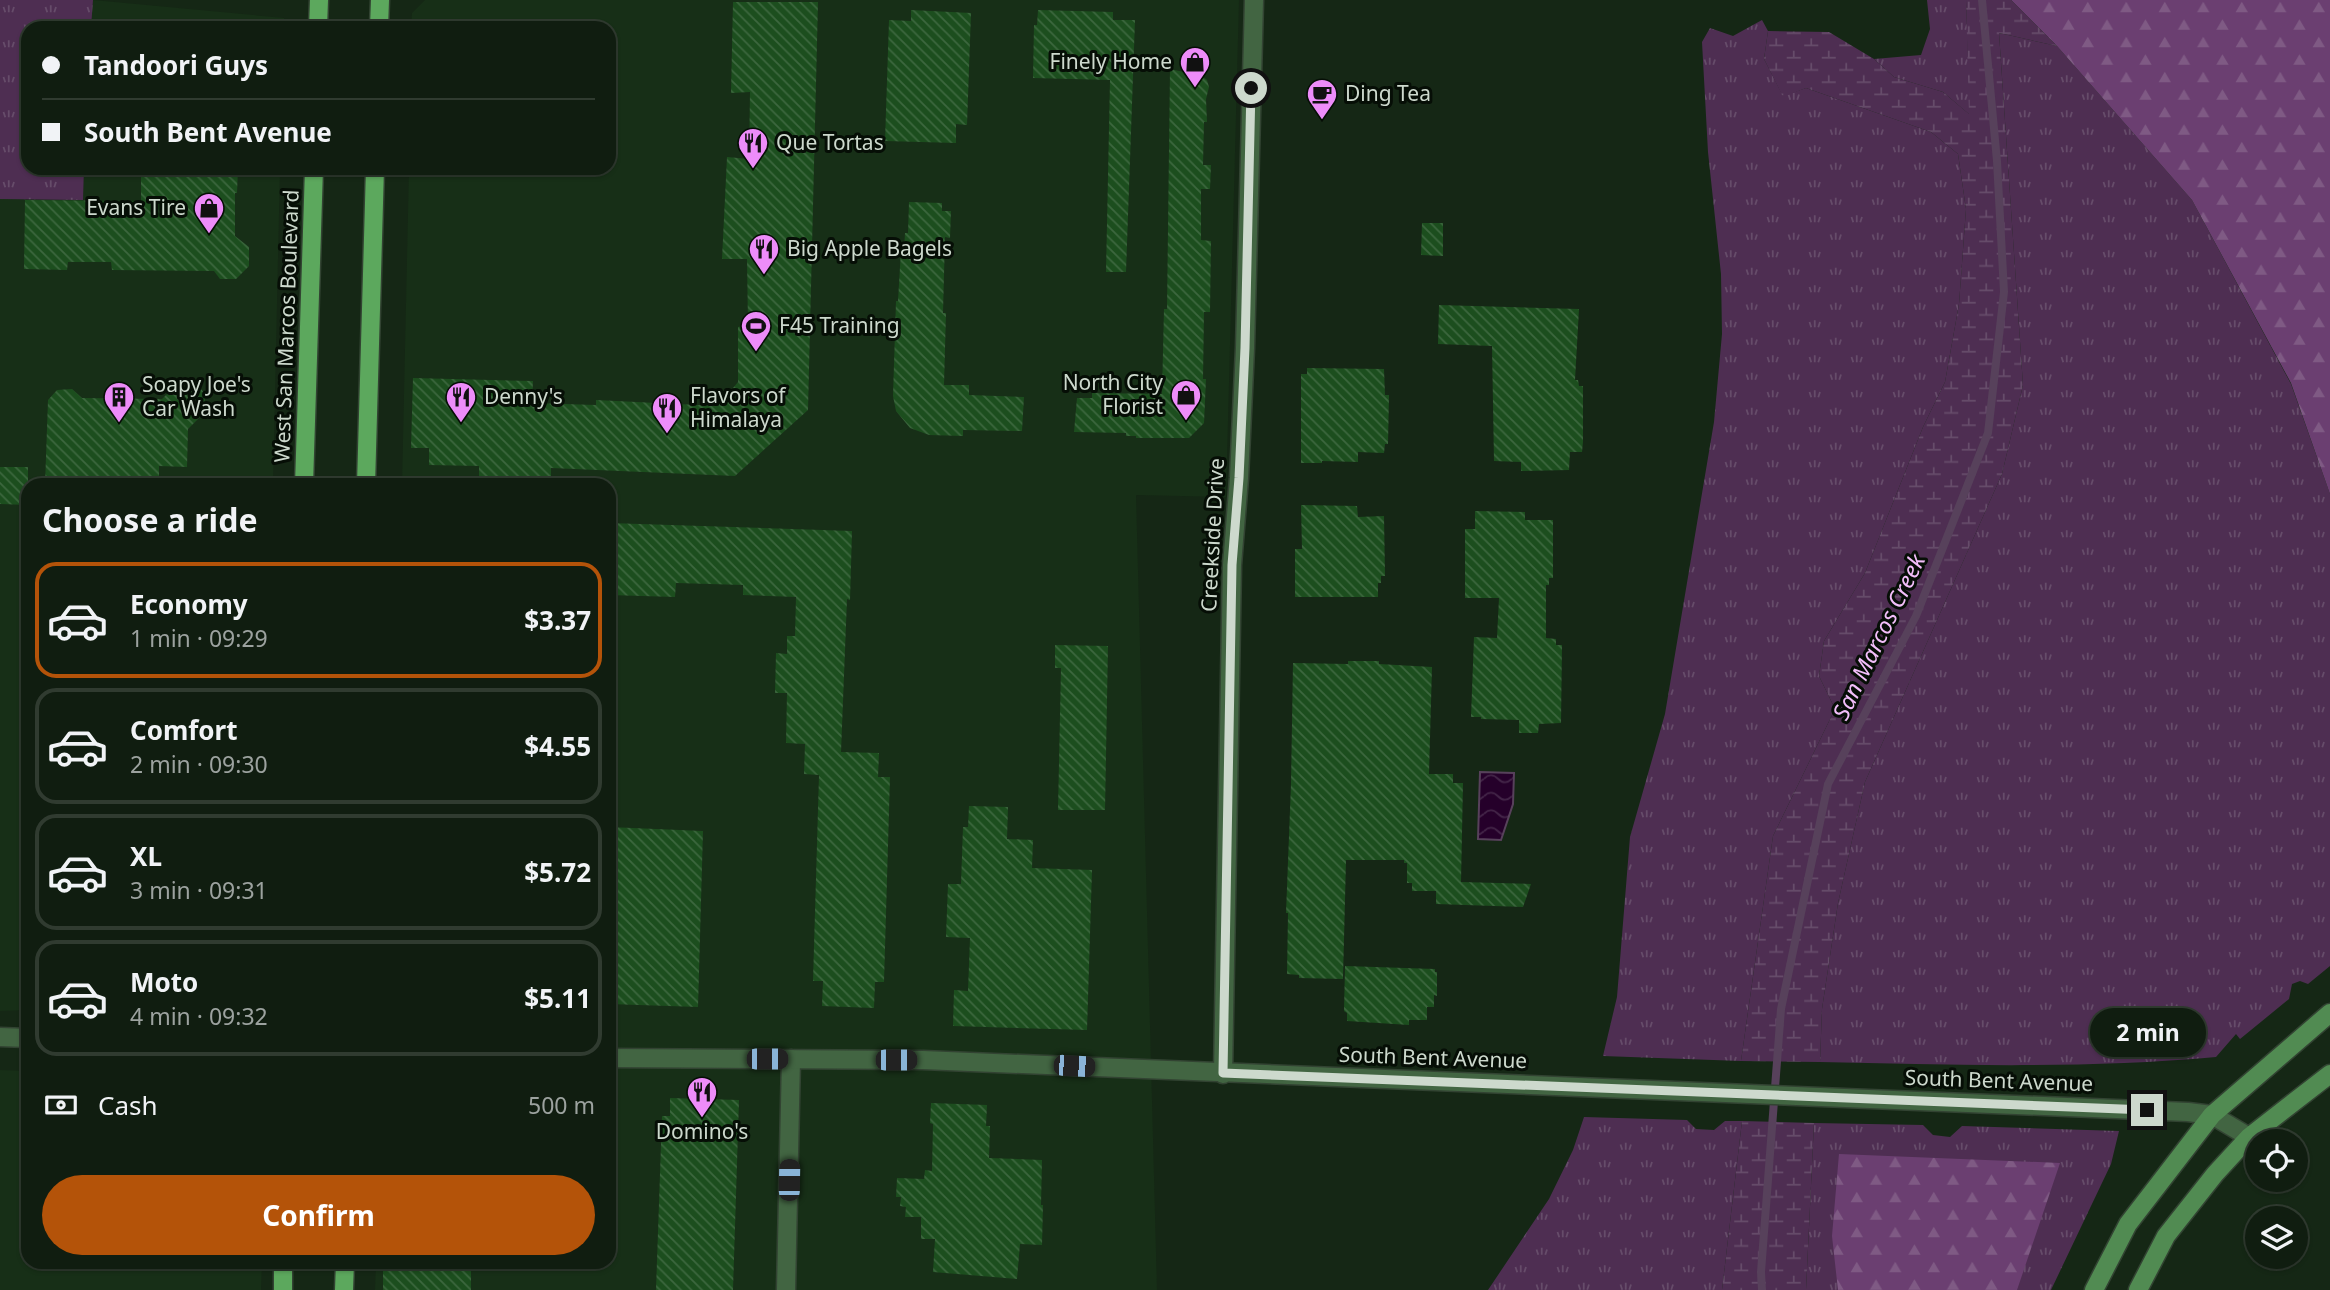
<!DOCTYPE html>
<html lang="en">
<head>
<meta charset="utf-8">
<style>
	:root { --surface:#101d10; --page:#1e2a1e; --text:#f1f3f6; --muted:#9ca29f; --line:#303b30; --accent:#b45309 }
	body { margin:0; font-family:"Noto Sans",sans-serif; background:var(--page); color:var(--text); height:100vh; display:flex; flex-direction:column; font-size:26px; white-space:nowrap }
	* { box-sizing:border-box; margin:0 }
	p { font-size:23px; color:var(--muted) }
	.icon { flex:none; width:38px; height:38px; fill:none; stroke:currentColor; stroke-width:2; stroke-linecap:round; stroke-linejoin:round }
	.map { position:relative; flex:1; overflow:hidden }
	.side { position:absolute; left:21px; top:478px; width:595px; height:791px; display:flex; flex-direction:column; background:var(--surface); border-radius:21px; box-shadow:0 2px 5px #0004,0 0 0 2px var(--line) }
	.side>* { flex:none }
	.guide { position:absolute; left:21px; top:21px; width:595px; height:154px; border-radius:21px; box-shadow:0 2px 5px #0004,0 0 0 2px var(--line); display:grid; align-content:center; height:154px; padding:0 21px; background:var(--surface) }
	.tools { position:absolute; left:2245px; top:1129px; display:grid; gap:14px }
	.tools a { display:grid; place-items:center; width:63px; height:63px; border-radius:50%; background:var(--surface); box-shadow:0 2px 5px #0004,0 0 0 2px var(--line); font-size:35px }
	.end { position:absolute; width:32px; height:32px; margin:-16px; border:9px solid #cdd9cd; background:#111; box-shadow:0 0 0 4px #111 }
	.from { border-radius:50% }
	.bubble { position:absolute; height:49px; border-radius:24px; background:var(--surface); box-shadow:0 2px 5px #0004,0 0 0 2px var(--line); font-size:23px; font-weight:700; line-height:49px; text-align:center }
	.car { position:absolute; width:21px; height:42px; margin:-21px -10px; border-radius:9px; box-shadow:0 0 5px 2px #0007; background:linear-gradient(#222 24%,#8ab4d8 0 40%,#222 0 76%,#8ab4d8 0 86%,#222 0) }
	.guide b { display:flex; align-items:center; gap:24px; height:66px; font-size:26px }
	.guide b+b { border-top:2px solid var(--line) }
	.guide i { width:18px; height:18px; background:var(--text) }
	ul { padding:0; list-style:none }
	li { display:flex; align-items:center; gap:21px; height:116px; margin:0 14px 10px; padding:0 7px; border:4px solid var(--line); border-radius:21px }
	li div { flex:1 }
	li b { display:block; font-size:26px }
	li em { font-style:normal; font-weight:700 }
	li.current { border-color:var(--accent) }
	li>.icon { width:63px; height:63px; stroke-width:1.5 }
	h2 { padding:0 21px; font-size:32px; line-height:84px }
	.pay { display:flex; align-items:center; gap:18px; height:77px; padding:0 21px; font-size:26px }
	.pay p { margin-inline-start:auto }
	.action { display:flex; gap:14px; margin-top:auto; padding:14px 21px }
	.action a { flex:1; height:80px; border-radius:42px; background:var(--accent); color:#fff; font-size:28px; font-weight:700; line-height:80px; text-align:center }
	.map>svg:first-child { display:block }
	.built { fill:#172f17 }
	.grass { fill:url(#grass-tufts) }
	.forest { fill:url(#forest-firs) }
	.wetland { fill:url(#wetland-marsh) }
	.water { fill:url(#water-waves); stroke:#57415b; stroke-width:2 }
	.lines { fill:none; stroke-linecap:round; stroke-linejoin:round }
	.stream { stroke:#57415b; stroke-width:8 }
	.building { fill:url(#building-back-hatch) }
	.minor-casing { stroke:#324332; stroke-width:21 }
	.tertiary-casing { stroke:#324332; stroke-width:21 }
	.secondary-casing { stroke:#324332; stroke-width:21 }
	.primary-casing { stroke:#324332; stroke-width:21 }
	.minor { stroke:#426542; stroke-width:18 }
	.tertiary { stroke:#426542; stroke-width:18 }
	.secondary { stroke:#518b52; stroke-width:18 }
	.primary { stroke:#5ca85d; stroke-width:18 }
	.route { stroke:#cdd9cd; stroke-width:9 }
	.labels { text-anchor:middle; stroke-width:6; stroke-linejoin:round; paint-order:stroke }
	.poi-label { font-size:21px; fill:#cdd9cd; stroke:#060e06; text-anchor:start }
	.street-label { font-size:21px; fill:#cdd9cd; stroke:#060e06 }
	.water-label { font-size:23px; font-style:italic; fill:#f3befa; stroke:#060e06 }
</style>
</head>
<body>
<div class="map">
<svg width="2330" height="1290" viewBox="0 0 2330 1290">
	<defs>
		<pattern id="grass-tufts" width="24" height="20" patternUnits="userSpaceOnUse" patternTransform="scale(1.75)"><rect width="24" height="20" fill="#4e2e52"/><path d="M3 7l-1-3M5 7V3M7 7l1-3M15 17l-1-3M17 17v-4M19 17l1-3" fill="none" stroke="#664c6a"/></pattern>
		<pattern id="forest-firs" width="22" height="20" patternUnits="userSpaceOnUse" patternTransform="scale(1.75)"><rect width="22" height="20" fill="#6b3f71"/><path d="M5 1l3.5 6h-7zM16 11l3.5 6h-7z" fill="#7f5a84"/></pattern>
		<pattern id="wetland-marsh" width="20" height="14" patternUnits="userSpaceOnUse" patternTransform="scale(1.75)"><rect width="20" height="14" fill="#4e2e52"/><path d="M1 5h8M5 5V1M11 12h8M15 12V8" fill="none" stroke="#664c6a"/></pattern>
		<pattern id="water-waves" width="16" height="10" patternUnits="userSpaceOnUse" patternTransform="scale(1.75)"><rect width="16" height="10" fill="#25002a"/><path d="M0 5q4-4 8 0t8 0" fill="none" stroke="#432548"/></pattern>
		<pattern id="building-back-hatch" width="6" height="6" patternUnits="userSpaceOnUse" patternTransform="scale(1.75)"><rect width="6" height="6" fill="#1c4e1e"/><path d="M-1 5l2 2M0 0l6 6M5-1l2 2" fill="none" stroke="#3c673e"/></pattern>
	</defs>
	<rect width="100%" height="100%" fill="#152715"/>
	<path class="built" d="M 93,0 L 284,18 L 284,28 L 91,28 Z
		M 425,0 L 1239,0 L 1226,497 L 1136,495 L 1157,1290 L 375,1290 L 376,1262 L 609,1262 L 609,485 L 402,485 L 409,168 L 609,168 L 609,28 L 411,28 L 412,13 Z
		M 84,168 L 280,168 L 273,485 L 28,485 L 28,1010 L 0,1011 L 0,199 L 83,200 Z
		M 0,1070 L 28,1071 L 28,1262 L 262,1262 L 261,1290 L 0,1290 Z"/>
	<path class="grass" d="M 0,0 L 93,0 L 91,28 L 28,28 L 28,168 L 84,168 L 83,200 L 0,199 Z
		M 1927,0 L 1966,0 L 1970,115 L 1943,92 L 1894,77 L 1874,59 L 1921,55 L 1930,29 Z
		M 1762,20 L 1768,31 L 1764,59 L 1783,96 L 1806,88 L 1931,132 L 1958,154 L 1966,209 L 1959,304 L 1945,382 L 1923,427 L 1865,573 L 1824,641 L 1819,676 L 1835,709 L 1773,836 L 1741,1061 L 1603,1056 L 1617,997 L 1630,837 L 1665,714 L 1714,422 L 1722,334 L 1721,274 L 1708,152 L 1702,42 L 1710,28 L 1733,36 Z
		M 1999,33 L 2057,46 L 2192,200 L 2291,384 L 2330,494 L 2330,966 L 2308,984 L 2300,981 L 2292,984 L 2289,999 L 2240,1039 L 2236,1034 L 2216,1057 C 2084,1069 1952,1065 1820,1062 L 1822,1009 L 1838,903 L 1865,782 L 2002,474 L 2023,385 Z
		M 1584,1117 L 1687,1120 L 1696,1129 L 1714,1130 L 1725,1121 L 1742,1121 L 1722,1290 L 1488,1290 L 1549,1199 L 1573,1150 Z
		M 1814,1123 L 1923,1125 L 1933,1135 L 1950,1137 L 1962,1126 L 2119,1131 L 2111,1164 L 2051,1290 L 1806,1290 Z"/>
	<path class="forest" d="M 2011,0 L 2330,0 L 2330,494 L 2291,383 L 2192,200 L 2057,46 Z
		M 1839,1154 L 2060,1163 L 2017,1290 L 1838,1290 L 1832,1236 Z"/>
	<path class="wetland" d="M 1966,0 L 2011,0 L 2057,46 L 1999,33 L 2023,385 L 2002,474 L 1865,782 L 1838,903 L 1822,1009 L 1820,1062 L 1741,1061 L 1773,836 L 1835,709 L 1819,676 L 1824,641 L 1865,573 L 1923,427 L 1945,382 L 1959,304 L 1966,209 L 1958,154 L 1931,132 L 1806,88 L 1783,97 L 1764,59 L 1768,31 L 1829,32 L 1874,59 L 1894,77 L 1943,92 L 1969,114 Z
		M 1742,1121 L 1814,1123 L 1806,1290 L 1722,1290 Z"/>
	<path class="water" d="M 1480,772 L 1514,773 L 1513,804 L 1501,840 L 1478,839 Z"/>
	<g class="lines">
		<path class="stream" d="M 1762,1290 L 1761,1272 L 1781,1009 L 1828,784 L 1916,616 L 1988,433 L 2004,292 L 1997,161 L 1982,0"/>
	</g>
	<path class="building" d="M 733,2 L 818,2 L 808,410 L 735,476 L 551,468 L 551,485 L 479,485 L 479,466 L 429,465 L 429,448 L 411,448 L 413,378 L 533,381 L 532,403 L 596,405 L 596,400 L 718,406 L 738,382 L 738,327 L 748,325 L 747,259 L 722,259 L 727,157 L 749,159 L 750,92 L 731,93 Z
		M 911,10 L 971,13 L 967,125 L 956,124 L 956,143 L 885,141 L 889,20 L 911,21 Z
		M 1038,10 L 1113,12 L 1113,20 L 1135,20 L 1126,272 L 1106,272 L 1110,80 L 1033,78 L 1034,25 L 1037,25 Z
		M 1170,69 L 1202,76 L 1207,80 L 1209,87 L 1206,99 L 1207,122 L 1204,122 L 1203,165 L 1211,165 L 1210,189 L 1201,189 L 1201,240 L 1211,241 L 1210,312 L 1204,312 L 1203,379 L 1206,379 L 1204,423 L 1189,438 L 1136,438 L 1136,436 L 1126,436 L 1126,433 L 1074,432 L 1077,398 L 1092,398 L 1092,393 L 1162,394 L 1164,309 L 1167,309 Z
		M 141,168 L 238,168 L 237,193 L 235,193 L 235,236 L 249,247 L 249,266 L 236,279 L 220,279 L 214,271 L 112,270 L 111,262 L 68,262 L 67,270 L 24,269 L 25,200 L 141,201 Z
		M 909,202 L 942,203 L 942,211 L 951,211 L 950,238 L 945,237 L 943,313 L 946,313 L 944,385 L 969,385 L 969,395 L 1024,397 L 1022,431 L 963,430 L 963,436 L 929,435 L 910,428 L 896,411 L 893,396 L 896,301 L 898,301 L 901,250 L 904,250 L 905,233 L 908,233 Z
		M 1422,223 L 1443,223 L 1443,256 L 1421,255 Z
		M 1439,305 L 1579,309 L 1575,380 L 1578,380 L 1579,386 L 1583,386 L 1583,442 L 1582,452 L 1570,452 L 1569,470 L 1521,471 L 1521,462 L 1494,461 L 1492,346 L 1438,344 Z
		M 1307,368 L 1384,369 L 1385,395 L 1389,395 L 1388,444 L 1385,444 L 1384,453 L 1358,452 L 1358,462 L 1322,461 L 1322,463 L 1301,463 L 1301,374 L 1307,374 Z
		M 193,382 L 205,393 L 205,412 L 188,429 L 187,467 L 159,466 L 159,485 L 45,485 L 48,400 L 57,390 L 72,389 L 82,398 L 162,399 L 177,384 Z
		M 0,467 L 28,467 L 28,505 L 0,504 Z
		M 1301,505 L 1357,506 L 1358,517 L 1384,516 L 1385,576 L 1381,576 L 1381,583 L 1378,583 L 1378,597 L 1295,597 L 1295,549 L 1302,549 Z
		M 1475,511 L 1525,512 L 1525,520 L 1553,520 L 1553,578 L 1549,578 L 1549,585 L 1546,585 L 1546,638 L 1556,639 L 1556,645 L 1562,645 L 1561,723 L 1539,724 L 1538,733 L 1519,733 L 1519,720 L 1481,719 L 1481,717 L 1471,717 L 1474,637 L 1497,638 L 1499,598 L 1465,598 L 1465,529 L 1475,529 Z
		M 609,523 L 852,531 L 850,600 L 847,599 L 841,752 L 879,753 L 878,777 L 890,777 L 884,982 L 875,982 L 874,1008 L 822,1006 L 823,981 L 813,981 L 819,775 L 804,774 L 805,744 L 786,743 L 787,693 L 775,693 L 776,653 L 787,654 L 787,636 L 795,636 L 796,597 L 743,595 L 743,585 L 676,583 L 675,597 L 609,595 Z
		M 1055,645 L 1108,646 L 1105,810 L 1058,810 L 1061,668 L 1055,668 Z
		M 1348,661 L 1379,661 L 1379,664 L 1432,667 L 1429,774 L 1453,774 L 1453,783 L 1463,783 L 1461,882 L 1531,884 L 1523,907 L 1436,904 L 1436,891 L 1412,891 L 1412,883 L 1407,883 L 1407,863 L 1404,863 L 1404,860 L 1346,860 L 1343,979 L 1299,978 L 1299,975 L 1287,974 L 1288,913 L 1286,913 L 1291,784 L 1293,663 L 1348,664 Z
		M 969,806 L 1008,807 L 1007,839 L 1033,840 L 1032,868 L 1092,870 L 1087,1030 L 953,1026 L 954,990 L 968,991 L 970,938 L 946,937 L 948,884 L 961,884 L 963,827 L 968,827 Z
		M 609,827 L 703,831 L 698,1007 L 609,1004 Z
		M 1345,966 L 1435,969 L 1435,972 L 1437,972 L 1437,996 L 1434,995 L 1434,1007 L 1427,1007 L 1427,1020 L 1409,1020 L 1409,1025 L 1347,1021 L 1347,1013 L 1344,1011 Z
		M 670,1098 L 739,1100 L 733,1290 L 656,1290 L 662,1116 L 670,1116 Z
		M 931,1103 L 987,1105 L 986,1126 L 990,1126 L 989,1158 L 1042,1160 L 1041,1205 L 1043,1205 L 1042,1245 L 1020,1244 L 1017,1279 L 933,1272 L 935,1239 L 921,1239 L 921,1217 L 905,1217 L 906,1207 L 900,1206 L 901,1197 L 896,1197 L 897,1178 L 924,1179 L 925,1170 L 932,1171 L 933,1124 L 930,1123 Z
		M 383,1262 L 471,1262 L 471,1290 L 383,1290 Z"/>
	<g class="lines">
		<g class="minor-casing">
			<path id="minor" d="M 1223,1074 L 1232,565 L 1239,478 L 1245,348 L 1254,0
				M 786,1290 L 791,1059"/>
		</g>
		<g class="tertiary-casing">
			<path id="tertiary" d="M 0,1037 L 28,1038
				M 609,1058 L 923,1060 L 2188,1112 L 2212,1115 L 2249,1137"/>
		</g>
		<g class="secondary-casing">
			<path id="secondary" d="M 2094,1290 L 2128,1224 L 2212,1115 L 2330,1013
				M 2138,1290 L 2166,1236 L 2215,1174 L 2249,1137 L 2330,1074"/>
		</g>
		<g class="primary-casing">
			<path id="primary" d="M 318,28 L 319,0
				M 379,28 L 380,0
				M 304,485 L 314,168
				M 366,485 L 375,168
				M 283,1290 L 283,1262
				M 344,1290 L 345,1262"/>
		</g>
		<use href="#minor" class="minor"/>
		<use href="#tertiary" class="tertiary"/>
		<use href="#secondary" class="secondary"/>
		<use href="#primary" class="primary"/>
	</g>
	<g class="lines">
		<path class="route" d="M 1251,88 L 1245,348 L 1239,478 L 1232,565 L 1223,1073 L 2147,1110"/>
	</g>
	<defs>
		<g id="shop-pin" transform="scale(1.575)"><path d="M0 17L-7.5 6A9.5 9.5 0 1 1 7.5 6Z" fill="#ed8cf9" stroke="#060e06"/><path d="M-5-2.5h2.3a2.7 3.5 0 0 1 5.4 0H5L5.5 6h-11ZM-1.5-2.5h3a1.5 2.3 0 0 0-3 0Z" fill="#111"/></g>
		<g id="cafe-pin" transform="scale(1.575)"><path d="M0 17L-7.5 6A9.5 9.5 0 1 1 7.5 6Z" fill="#ed8cf9" stroke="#060e06"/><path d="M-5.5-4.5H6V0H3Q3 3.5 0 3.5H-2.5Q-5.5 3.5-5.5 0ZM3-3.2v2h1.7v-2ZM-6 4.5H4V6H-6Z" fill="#111"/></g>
		<g id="restaurant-pin" transform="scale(1.575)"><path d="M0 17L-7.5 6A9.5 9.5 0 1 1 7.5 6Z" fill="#ed8cf9" stroke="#060e06"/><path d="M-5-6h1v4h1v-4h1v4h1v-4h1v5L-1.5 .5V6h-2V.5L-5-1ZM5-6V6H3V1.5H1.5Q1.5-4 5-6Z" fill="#111"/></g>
		<g id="stadium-pin" transform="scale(1.575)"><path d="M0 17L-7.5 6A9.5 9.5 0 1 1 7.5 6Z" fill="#ed8cf9" stroke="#060e06"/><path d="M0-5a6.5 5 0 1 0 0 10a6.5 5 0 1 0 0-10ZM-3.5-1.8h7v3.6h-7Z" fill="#111"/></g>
		<g id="building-pin" transform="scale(1.575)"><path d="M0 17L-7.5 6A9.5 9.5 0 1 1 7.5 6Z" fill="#ed8cf9" stroke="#060e06"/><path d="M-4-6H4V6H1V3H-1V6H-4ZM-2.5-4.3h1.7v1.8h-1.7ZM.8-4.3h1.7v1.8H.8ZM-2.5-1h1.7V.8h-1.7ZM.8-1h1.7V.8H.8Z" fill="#111"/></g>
	</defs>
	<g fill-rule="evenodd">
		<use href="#shop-pin" x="1195" y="62"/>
		<use href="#cafe-pin" x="1322" y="94"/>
		<use href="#restaurant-pin" x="753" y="143"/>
		<use href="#shop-pin" x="209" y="208"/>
		<use href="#restaurant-pin" x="764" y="249"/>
		<use href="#stadium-pin" x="756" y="326"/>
		<use href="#shop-pin" x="1186" y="395"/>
		<use href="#building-pin" x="119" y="397"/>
		<use href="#restaurant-pin" x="461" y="397"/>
		<use href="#restaurant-pin" x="667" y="408"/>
		<use href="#restaurant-pin" x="702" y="1092"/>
	</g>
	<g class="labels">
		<g class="poi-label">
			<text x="1172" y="69" text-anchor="end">Finely Home</text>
			<text x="1345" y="101">Ding Tea</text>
			<text x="776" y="150">Que Tortas</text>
			<text x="186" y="215" text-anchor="end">Evans Tire</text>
			<text x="787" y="256">Big Apple Bagels</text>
			<text x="779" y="333">F45 Training</text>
			<text x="1163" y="390" text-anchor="end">North City<tspan x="1163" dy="24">Florist</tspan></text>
			<text x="142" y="392">Soapy Joe's<tspan x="142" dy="24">Car Wash</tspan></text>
			<text x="690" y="403">Flavors of<tspan x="690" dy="24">Himalaya</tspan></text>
			<text x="484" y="404">Denny's</text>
			<text x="702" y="1139" text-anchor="middle">Domino's</text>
		</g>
		<g class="street-label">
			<text transform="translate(287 326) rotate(-88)" y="7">West San Marcos Boulevard</text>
			<text transform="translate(1213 535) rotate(-87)" y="7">Creekside Drive</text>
			<text transform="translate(1433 1058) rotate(2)" y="7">South Bent Avenue</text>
			<text transform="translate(1999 1081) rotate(2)" y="7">South Bent Avenue</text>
		</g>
		<g class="water-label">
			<text transform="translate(1879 637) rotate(-64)" y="8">San Marcos Creek</text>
		</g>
	</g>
</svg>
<div class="tools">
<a><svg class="icon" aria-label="locate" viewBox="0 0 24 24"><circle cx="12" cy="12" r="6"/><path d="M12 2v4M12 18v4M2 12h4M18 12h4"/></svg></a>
<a><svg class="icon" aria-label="layers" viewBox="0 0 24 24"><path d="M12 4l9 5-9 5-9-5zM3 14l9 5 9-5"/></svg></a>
</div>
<i class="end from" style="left:1251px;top:88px"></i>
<i class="end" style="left:2147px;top:1110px"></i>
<div class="bubble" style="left:2090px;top:1008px;width:116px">2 min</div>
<i class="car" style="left:767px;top:1059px;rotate:90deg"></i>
<i class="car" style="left:896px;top:1060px;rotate:90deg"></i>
<i class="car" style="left:1074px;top:1066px;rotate:93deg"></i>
<i class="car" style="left:789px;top:1180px;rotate:1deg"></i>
<div class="guide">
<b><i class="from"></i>Tandoori Guys</b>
<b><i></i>South Bent Avenue</b>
</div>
<section class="side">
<h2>Choose a ride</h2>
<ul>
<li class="current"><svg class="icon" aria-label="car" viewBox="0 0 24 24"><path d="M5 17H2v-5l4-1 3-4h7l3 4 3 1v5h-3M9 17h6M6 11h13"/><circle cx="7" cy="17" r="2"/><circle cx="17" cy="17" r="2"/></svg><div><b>Economy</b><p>1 min · 09:29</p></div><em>$3.37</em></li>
<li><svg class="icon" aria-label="car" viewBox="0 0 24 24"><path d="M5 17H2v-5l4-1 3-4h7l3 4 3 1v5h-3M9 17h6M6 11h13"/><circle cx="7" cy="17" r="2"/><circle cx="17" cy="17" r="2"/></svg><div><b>Comfort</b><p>2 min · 09:30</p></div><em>$4.55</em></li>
<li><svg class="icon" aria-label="car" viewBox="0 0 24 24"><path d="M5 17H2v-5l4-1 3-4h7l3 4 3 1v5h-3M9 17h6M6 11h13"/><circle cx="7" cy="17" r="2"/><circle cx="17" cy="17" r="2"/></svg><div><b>XL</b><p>3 min · 09:31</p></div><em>$5.72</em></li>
<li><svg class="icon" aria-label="car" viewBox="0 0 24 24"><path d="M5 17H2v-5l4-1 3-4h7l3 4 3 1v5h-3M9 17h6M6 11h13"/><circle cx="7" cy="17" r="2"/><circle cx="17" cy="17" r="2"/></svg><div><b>Moto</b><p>4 min · 09:32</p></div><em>$5.11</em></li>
</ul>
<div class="pay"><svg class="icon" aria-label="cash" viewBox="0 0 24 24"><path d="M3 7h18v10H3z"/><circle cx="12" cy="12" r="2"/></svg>Cash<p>500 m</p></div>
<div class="action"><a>Confirm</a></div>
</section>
</div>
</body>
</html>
